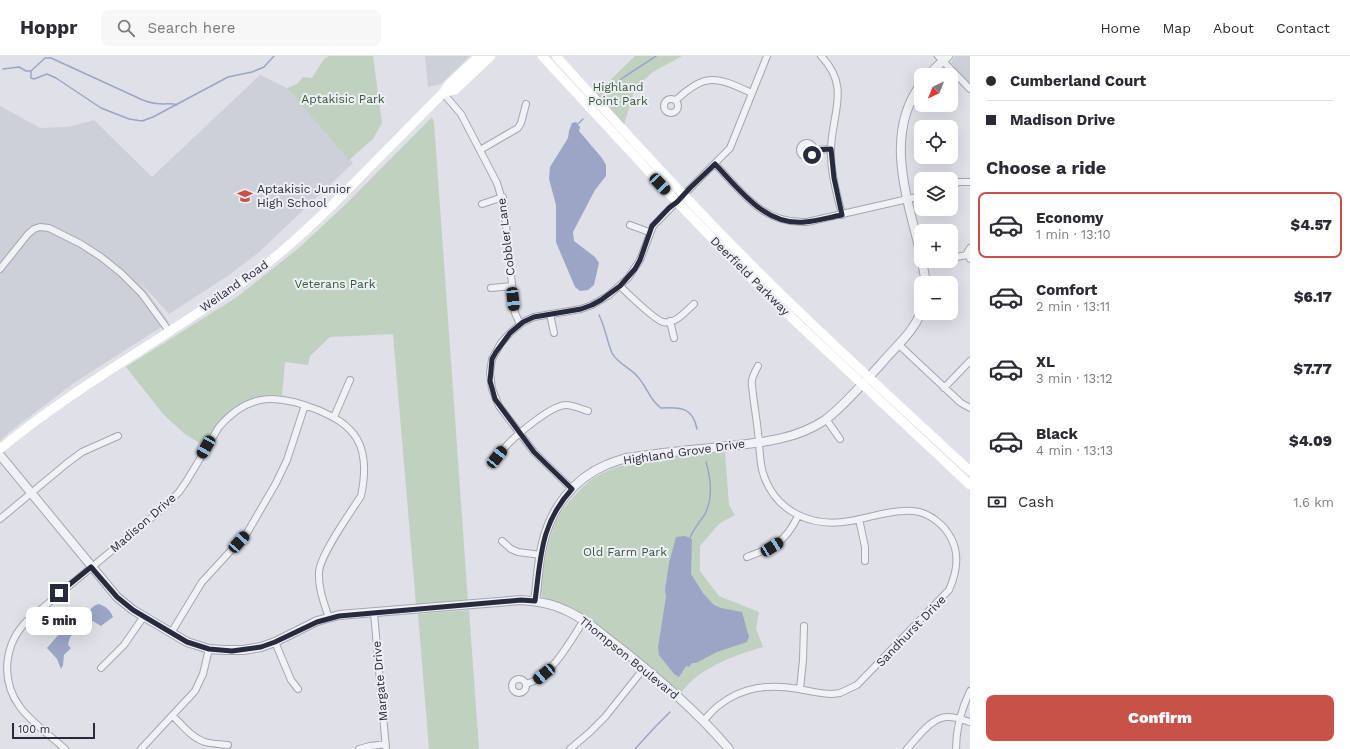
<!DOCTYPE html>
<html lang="en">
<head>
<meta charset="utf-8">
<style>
	:root { --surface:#fff; --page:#f7f7f7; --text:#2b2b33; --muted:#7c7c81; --line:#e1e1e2; --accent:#c95248 }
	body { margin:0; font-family:"Work Sans",sans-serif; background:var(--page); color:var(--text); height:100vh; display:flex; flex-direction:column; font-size:15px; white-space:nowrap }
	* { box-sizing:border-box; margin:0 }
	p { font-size:13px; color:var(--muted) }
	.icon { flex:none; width:22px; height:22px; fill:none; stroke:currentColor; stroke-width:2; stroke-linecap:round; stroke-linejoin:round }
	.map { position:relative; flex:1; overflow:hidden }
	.sheet { display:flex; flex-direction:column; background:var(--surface); width:380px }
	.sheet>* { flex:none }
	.banner { display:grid; align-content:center; height:88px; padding:0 16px; background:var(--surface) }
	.needle { width:26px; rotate:223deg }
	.tools { position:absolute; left:914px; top:12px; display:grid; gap:8px }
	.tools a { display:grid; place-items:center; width:44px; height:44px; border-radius:8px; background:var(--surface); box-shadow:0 4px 16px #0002; font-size:20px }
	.scale { position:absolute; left:12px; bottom:10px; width:83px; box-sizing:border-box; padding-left:4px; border:2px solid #282b3e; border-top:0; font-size:11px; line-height:14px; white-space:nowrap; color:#282b3e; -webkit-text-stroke:3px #eeeff5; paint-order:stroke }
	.end { position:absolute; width:18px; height:18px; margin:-9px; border:5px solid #282b3e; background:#fff; box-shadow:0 0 0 2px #fff }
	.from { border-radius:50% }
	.bubble { position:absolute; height:28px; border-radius:8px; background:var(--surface); box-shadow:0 4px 16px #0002; font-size:13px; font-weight:800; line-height:28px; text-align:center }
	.car { position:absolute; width:12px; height:24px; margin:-12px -6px; border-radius:5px; box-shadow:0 0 3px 1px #0007; background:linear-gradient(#222 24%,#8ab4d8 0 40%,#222 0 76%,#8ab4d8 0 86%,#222 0) }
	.banner b { display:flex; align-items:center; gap:14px; height:38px; font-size:15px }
	.banner b+b { border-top:1px solid var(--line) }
	.banner i { width:10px; height:10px; background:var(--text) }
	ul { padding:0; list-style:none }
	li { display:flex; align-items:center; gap:12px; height:66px; margin:0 8px 6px; padding:0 8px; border:2px solid transparent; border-radius:8px }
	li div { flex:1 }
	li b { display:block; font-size:15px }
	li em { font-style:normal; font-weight:800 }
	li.on { border-color:var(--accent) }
	li>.icon { width:36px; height:36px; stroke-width:1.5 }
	h2 { padding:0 16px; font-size:18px; line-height:48px }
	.pay { display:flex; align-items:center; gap:10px; height:44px; padding:0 16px; font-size:15px }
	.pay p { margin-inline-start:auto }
	.button { display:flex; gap:8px; margin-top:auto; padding:8px 16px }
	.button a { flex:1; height:46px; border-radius:8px; background:var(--accent); color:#fff; font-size:16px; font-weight:800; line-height:46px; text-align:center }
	header { display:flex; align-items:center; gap:24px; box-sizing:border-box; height:56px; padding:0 20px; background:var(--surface); border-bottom:1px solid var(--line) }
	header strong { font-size:19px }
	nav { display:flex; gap:22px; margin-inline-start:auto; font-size:14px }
	.search { width:280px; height:36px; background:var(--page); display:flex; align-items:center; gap:10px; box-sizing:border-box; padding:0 14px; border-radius:8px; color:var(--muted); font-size:15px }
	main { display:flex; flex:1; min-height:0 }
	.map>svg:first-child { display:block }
	.built { fill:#cdcfd9 }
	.green { fill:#c1d1c0 }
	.water { fill:#9ba6c6 }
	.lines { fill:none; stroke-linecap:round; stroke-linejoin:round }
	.stream { stroke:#9ba6c6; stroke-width:1.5 }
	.minor-casing { stroke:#a4a6b2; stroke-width:8 }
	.tertiary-casing { stroke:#a4a6b2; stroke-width:10 }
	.minor { stroke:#f1f2f6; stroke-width:6 }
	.tertiary { stroke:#f1f2f6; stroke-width:8 }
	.secondary { stroke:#fff; stroke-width:9 }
	.route { stroke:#282b3e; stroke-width:5 }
	.labels { text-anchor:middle; stroke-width:4; stroke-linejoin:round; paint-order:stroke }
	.park-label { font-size:12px; fill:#365938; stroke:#eeeff5 }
	.poi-label { font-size:12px; fill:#282b3e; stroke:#eeeff5; text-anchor:start }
	.street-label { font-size:12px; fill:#282b3e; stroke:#eeeff5 }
</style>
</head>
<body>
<header>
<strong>Hoppr</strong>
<div class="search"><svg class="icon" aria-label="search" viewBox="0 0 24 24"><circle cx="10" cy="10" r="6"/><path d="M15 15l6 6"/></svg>Search here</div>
<nav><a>Home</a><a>Map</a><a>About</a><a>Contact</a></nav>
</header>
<main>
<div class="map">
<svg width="970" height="693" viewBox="0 0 970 693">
	<rect width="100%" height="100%" fill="#dfe0e8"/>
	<path class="built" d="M 425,0 L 470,0 L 441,28 L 428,31 Z
		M 955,0 L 970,0 L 970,29 L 951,7 Z
		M 260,19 L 287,32 L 353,107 L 258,197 L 229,219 L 169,258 L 139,225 L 169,266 L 74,327 L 12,374 L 0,385 L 0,50 L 40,72 L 68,71 L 94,64 L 152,121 Z"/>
	<path class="green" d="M 329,0 L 373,0 L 382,67 L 373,83 L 349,104 L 287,32 L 297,28 L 303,21 L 312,22 L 324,3 Z
		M 635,0 L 682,0 L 653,16 L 635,32 L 624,69 L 596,38 Z
		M 432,61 L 434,66 L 468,545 L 416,549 L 393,278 L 330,281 L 310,300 L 308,309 L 285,306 L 282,340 C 274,339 266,340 258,342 C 231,349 218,366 203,389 L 186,379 L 164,359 L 126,311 L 237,241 L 300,191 L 347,147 Z
		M 725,396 L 729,449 L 735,459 L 720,467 L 700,490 L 700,515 L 719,540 L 759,556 L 756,573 L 763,591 C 733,600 700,611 681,637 L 657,616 L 593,565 L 570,552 L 542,541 L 541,536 C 543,517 545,498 551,479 C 555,464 563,452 574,440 C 581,433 588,425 597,420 C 633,400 684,400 725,396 Z
		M 469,554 L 479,693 L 429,693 L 418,558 Z"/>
	<path class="water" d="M 576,66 L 580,71 L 579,75 L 602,102 L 606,109 L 606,120 L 595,134 L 573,176 L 574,185 L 595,201 L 599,207 L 594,229 L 588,234 L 580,235 L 575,231 L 558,191 L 556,186 L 556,149 L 549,123 L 550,111 L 568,82 L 569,75 L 572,67 Z
		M 685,480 L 690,482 L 692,484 L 691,518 L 703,537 L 714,549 L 721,552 L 742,556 L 749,581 L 747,586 L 717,596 L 696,607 L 692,607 L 689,611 L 686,610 L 679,621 L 674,618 L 659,599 L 658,591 L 666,541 L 665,534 L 669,507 L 676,481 Z
		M 98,548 C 106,550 110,554 113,561 L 101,570 L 93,565 L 86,566 L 70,581 L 68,589 L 71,592 L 64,599 L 63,609 L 61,613 L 57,603 L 47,592 L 62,575 L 76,566 L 94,550 Z"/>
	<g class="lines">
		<path class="stream" d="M 3,13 L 19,11 L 26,15 L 31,15 L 31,22 L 34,23 L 47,18 L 56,22 L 101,52 L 129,63 L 142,65 L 153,61 L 228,21 L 252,16 L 264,11 L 274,0
			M 31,15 L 45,2 L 51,2 L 134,40 C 143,45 153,48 163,48 C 169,48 172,47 177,49
			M 606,36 L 624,21 L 656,0
			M 578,68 L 583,63
			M 599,259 C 605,271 607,285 612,297 C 617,307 630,312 637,320 C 647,330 649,344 661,352 C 680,351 693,351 697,373
			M 690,482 C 693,473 700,466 705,458 C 713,443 711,422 706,406
			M 635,693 L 655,671 L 670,656"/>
		<g class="minor-casing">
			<path id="minor" d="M 821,0 C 851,31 832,56 831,93 C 830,115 837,138 842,159
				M 938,0 L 970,33
				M 443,37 L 461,58 L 497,127 L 504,150 L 515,257 L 520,268
				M664 50a7 7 0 1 1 14 0a7 7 0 1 1-14 0Z
				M 676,44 C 707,16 716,21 752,37
				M800 94a7 7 0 1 1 14 0a7 7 0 1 1-14 0Z
				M 480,94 L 518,72 L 521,67 L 526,48
				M 815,94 L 831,93
				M 715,108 C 743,137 762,168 807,166 L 921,140
				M 951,129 L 959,126 L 970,126
				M 482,148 L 503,141
				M 630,169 L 649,176
				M 970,192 L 967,197 L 970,203
				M 951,202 L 967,199
				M 923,207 L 935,205
				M 0,213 L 28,178 L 34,173 L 40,171 L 49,172 L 81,188 L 101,201 L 121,217 L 142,238 L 169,275
				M 620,230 C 627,237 655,264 663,266 C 675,269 686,255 694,248
				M 491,232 L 512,230
				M 550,258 L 554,277
				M 670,265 L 674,282
				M 898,288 L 961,347 L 970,352
				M 944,332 L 970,305
				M 334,361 L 350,324
				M 826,363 L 840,383
				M 497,401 C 501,396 505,391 509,387 C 520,376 552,349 566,349 C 573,349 581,353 588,355
				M 572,433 L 534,396 L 499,350 L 492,333 L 490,317 L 492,303 L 501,287 L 510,277 L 523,266 L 534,261 L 581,253 L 592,249 L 609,239 L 628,222 L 640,204 L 653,170 L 730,92 L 767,0
				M 0,463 L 66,408 L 82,396 L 118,380
				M 859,463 L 865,491 L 865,505
				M 502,485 L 511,493 L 518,496 L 541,499
				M 747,501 C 774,491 785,487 798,460
				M 374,557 L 386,693
				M 171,577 L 202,526 L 247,477 L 276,427 L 287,404 L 305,349
				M 275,586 L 291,624 L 298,633
				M 101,612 L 124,589 L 144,560
				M512 630a7 7 0 1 1 14 0a7 7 0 1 1-14 0Z
				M 526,628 C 551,622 571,584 584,564
				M 800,633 L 803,604 L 804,570
				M 173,660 C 182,669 192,682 205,686 C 212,688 220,688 228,689
				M 703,665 C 708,660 713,654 718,650 C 743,630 769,628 799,633 C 810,635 821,638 832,638 L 840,637 L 857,629 L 949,534 C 957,516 960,499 951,482 C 944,468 928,456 913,455 C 894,453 868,462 850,465 C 812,472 775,456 763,417 C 760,408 760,397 759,387 C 758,371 755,355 753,339 C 753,335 751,328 752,324 C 753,319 756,314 758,310
				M 65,693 C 52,681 30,665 20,651 C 0,624 4,587 28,564 L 162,453 L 179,436 L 186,426 L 219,371 C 249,336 278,338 318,354 C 334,361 348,368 357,383 C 367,400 365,421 361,440 C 350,457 320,499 319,516 C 318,532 324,547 329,562
				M 141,693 L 195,635 L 203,618 L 209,593
				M 359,693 L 370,690 L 386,688
				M 570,693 L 590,676 L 605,661 L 645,611
				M 907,693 C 917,682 933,659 949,661 C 956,661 963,664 970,666
				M 956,693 C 956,672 961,654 970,635"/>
		</g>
		<g class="tertiary-casing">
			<path id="tertiary" d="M 928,19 L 948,0
				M 921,28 C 883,79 908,144 921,199
				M 922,205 L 926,227
				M 0,399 L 117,541 L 133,554 L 187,586 L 209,593 L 224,594 L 243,594 L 261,591 L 275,586 L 317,565 L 339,559 L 521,544 C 536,545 551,547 565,554 C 584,562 599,576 615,588 C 656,620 696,654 729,693
				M 535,545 C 538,526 538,506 543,487 C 551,453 573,423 606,409 C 613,406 620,404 626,402 C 657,397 689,394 720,391 C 756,387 794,385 825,364 C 843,351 865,325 881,308 C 894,292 915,275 921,255"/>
		</g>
		<use href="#minor" class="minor"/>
		<use href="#tertiary" class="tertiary"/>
		<path class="secondary" d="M 542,0 L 677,146 L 737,208 L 798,268 L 970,429
			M 556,0 C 612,62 668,124 727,184 C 805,264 888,339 970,415
			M 443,37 L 455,34 L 491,0
			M 0,393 C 83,324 180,275 265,209 C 300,182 331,151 362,119 C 389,92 416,64 443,37 L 449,28 L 479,0"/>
	</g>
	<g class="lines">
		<path class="route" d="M 59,537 L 91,511 L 117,541 L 133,554 L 187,586 L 209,593 L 232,595 L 261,591 L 275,586 L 317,566 L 339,560 L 521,544 L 535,545 C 541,501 540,468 572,433 L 534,396 L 500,350 L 495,343 L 490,325 L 492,303 L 496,296 L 510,277 L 523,266 L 534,261 L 581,253 L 592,249 L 601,244 L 620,230 L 635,213 L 640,204 L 652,170 L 669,152 L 677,146 L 690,132 L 715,108 C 740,134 765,170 805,166 C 818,165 830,161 842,159 L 834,122 L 831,93 L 815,94 L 812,99"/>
	</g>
	<defs>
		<g id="school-bare" transform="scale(1.2)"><path d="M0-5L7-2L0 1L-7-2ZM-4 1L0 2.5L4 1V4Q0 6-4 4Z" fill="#c95248" stroke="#eeeff5" stroke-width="2.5" paint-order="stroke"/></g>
	</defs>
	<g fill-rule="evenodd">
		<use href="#school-bare" x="245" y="140"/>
	</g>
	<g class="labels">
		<g class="park-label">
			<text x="618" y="35">Highland<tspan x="618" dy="14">Point Park</tspan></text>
			<text x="343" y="47">Aptakisic Park</text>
			<text x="335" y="232">Veterans Park</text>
			<text x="625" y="500">Old Farm Park</text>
		</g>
		<g class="poi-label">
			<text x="257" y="137">Aptakisic Junior<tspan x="257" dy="14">High School</tspan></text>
		</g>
		<g class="street-label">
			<text transform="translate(506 181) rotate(-97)" y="4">Cobbler Lane</text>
			<text transform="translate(750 220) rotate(45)" y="4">Deerfield Parkway</text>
			<text transform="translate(234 230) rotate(-35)" y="4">Weiland Road</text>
			<text transform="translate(684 396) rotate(-8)" y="4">Highland Grove Drive</text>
			<text transform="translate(143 467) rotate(-41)" y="4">Madison Drive</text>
			<text transform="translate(911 575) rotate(-46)" y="4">Sandhurst Drive</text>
			<text transform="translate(629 602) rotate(39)" y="4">Thompson Boulevard</text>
			<text transform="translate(380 625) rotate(-95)" y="4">Margate Drive</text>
		</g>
	</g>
</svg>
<div class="tools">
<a><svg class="needle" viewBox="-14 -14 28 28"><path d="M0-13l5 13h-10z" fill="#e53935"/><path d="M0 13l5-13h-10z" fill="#7c7c81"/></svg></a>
<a><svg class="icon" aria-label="locate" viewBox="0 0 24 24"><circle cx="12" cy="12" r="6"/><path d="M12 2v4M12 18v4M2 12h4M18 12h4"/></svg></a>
<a><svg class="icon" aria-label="layers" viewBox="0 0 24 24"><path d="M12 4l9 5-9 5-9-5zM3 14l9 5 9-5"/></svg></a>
<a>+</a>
<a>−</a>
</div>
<div class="scale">100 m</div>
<i class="end from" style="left:812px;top:99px"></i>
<i class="end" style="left:59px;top:537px"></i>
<div class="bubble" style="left:26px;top:551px;width:66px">5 min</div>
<i class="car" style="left:660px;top:128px;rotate:137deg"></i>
<i class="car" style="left:513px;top:243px;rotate:174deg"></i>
<i class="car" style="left:206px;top:391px;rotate:210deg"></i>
<i class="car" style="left:497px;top:401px;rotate:38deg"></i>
<i class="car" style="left:239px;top:486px;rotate:42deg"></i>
<i class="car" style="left:772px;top:491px;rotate:58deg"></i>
<i class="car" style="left:544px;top:618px;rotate:230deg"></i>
</div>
<section class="sheet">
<div class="banner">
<b><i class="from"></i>Cumberland Court</b>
<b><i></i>Madison Drive</b>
</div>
<h2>Choose a ride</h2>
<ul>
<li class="on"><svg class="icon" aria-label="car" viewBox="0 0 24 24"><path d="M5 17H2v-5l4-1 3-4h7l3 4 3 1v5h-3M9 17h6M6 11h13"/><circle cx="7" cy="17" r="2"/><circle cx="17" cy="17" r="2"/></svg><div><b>Economy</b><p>1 min · 13:10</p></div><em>$4.57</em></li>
<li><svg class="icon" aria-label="car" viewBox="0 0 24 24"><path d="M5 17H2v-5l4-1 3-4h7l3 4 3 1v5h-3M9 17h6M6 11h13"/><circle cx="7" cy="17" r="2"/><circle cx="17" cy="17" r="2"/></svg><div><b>Comfort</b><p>2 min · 13:11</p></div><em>$6.17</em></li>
<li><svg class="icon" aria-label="car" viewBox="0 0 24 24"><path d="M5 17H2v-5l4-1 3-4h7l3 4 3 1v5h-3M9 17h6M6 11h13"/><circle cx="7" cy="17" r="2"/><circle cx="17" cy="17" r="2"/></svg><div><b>XL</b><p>3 min · 13:12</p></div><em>$7.77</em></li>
<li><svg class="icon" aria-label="car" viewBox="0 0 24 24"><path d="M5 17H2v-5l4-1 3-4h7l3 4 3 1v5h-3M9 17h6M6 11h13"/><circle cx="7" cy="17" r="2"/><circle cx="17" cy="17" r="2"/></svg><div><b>Black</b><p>4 min · 13:13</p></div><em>$4.09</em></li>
</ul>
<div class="pay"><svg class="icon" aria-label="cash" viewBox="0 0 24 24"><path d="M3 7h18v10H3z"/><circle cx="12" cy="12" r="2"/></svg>Cash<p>1.6 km</p></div>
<div class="button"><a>Confirm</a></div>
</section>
</main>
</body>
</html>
